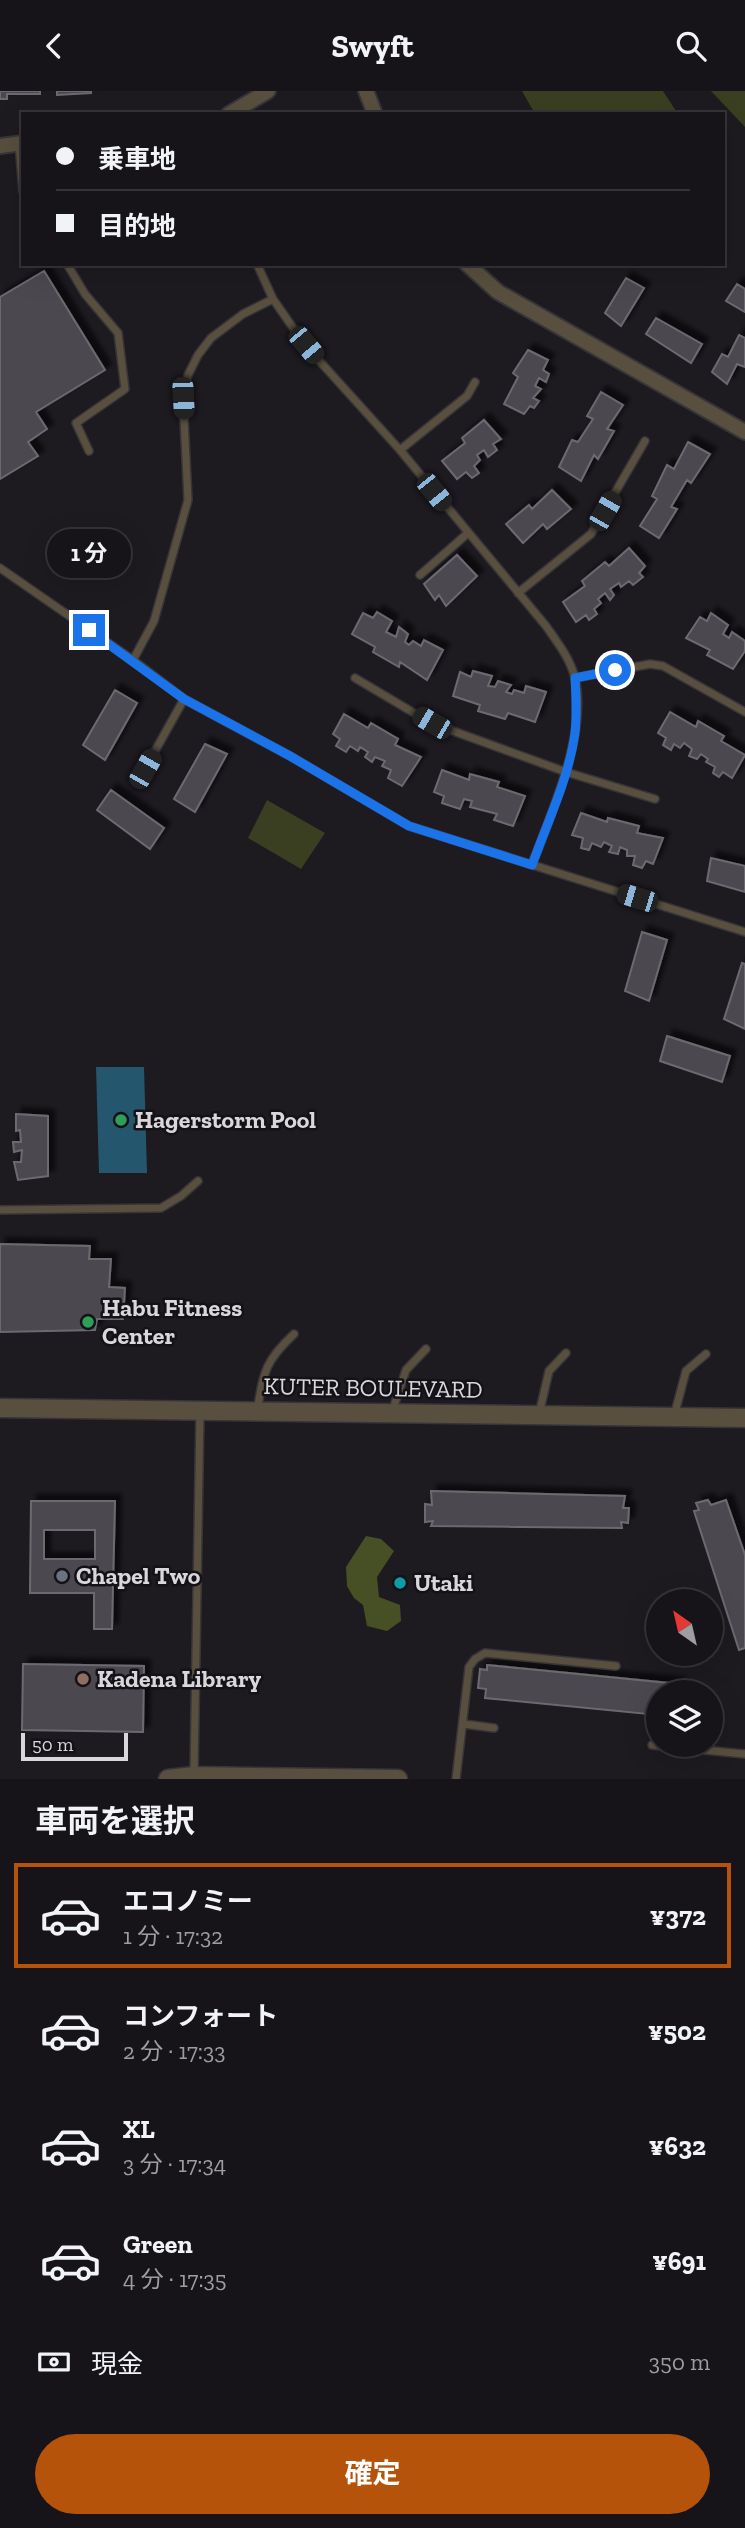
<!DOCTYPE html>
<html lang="ja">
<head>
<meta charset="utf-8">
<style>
	:root { --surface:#161418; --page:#232125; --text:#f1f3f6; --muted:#9e9ea2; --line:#353337; --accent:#b45309 }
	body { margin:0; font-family:"Zilla Slab","Noto Sans JP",serif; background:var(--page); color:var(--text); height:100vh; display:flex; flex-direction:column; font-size:26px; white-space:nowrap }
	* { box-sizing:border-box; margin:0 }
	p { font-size:23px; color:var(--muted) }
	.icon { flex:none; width:38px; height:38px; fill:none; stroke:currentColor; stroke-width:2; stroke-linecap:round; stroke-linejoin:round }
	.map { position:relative; height:1688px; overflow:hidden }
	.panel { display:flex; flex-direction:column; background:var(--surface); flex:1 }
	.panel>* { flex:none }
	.hud { position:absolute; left:21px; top:21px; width:704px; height:154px; border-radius:0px; box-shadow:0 7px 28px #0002,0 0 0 2px var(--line); display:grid; align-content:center; height:154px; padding:0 35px; background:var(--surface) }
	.needle { width:46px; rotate:326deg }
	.controls { position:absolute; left:646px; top:1498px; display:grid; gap:14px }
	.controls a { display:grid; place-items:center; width:77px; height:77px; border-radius:50%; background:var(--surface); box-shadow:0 7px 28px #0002,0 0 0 2px var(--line); font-size:35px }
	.scale { position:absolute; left:21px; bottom:18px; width:107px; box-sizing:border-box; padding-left:7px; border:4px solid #d9d7db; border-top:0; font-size:19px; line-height:24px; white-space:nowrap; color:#d9d7db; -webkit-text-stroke:5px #141117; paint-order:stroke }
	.end { position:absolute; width:32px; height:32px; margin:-16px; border:9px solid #1a73e8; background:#fff; box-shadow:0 0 0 4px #fff }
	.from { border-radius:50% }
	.bubble { position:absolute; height:49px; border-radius:24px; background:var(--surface); box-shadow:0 7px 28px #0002,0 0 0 2px var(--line); font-size:23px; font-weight:700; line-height:49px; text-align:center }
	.car { position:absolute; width:21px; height:42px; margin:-21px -10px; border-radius:9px; box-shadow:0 0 5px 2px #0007; background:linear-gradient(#222 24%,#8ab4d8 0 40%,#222 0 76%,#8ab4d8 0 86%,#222 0) }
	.hud b { display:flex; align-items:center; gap:24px; height:66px; font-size:26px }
	.hud b+b { border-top:2px solid var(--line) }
	.hud i { width:18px; height:18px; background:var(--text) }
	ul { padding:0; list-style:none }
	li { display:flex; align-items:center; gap:21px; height:105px; margin:0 14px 10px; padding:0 21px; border:4px solid transparent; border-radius:0px }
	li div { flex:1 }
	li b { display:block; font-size:26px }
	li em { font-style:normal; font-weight:700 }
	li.active { border-color:var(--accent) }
	li>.icon { width:63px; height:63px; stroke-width:1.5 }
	h2 { padding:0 35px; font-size:32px; line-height:84px }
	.pay { display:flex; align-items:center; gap:18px; height:77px; padding:0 35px; font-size:26px }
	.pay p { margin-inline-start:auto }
	.primary-button { display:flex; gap:14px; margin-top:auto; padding:14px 35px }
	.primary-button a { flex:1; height:80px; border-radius:42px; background:var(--accent); color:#fff; font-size:28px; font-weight:700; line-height:80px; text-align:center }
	header { display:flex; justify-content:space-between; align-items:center; height:91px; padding:0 35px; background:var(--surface); font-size:32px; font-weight:700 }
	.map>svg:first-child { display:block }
	.green { fill:#393f20 }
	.forest { fill:#475025 }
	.water { fill:#24566d }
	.building { fill:#4b484f; stroke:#6d6971; stroke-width:2; fill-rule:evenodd; filter:url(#shadow) }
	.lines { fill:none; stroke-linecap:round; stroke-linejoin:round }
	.service-casing { stroke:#37343a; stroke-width:10 }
	.minor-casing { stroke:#37343a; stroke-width:18 }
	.tertiary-casing { stroke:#37343a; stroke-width:21 }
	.service { stroke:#584f3e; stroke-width:7 }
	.minor { stroke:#584f3e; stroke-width:14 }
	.tertiary { stroke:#584f3e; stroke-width:18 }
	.route { stroke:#1a73e8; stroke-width:9 }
	.leisure-dot { fill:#2e9e5b; stroke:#141117; stroke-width:2.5 }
	.worship-dot { fill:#6b7280; stroke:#141117; stroke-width:2.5 }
	.culture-dot { fill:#0f9aa8; stroke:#141117; stroke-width:2.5 }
	.education-dot { fill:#8d6e63; stroke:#141117; stroke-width:2.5 }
	.labels { text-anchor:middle; stroke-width:5; stroke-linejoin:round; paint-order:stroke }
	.poi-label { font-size:24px; font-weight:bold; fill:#d9d7db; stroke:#141117; text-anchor:start }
	.street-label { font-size:24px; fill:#d9d7db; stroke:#141117 }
</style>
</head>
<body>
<header><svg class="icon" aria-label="back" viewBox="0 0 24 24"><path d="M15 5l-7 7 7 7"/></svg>Swyft<svg class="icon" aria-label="search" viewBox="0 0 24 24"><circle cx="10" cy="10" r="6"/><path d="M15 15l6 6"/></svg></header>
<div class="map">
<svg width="745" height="1688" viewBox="0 0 745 1688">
	<defs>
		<filter id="shadow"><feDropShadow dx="6" dy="-6" stdDeviation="2" flood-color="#0009"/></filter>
	</defs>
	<rect width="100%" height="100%" fill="#1d1a20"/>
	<path class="green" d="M 522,0 L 663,0 L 678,23 L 535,23 Z
		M 711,0 L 745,0 L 745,36 Z
		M 267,709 L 325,742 L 301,778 L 248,747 Z"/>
	<path class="forest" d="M 366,1445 L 381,1448 L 394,1460 L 377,1486 L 379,1506 L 400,1514 L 401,1530 L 387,1540 L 367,1535 L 363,1514 L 354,1507 L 347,1495 L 346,1476 Z"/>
	<path class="water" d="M 96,976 L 144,976 L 147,1082 L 99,1082 Z"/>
	<path class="building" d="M 0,0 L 40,0 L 40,3 L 7,3 L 7,8 L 0,8 Z
		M 57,0 L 91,0 L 91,2 L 57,4 Z
		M 44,180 L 105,279 L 36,321 L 47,338 L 28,351 L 38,365 L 0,388 L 0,206 Z
		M 626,187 L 644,197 L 621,235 L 605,222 Z
		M 737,193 L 745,198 L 745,221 L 726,210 Z
		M 656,227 L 702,253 L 691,272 L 646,243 Z
		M 739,244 L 745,247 L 745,276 L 737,273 L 727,293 L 712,281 L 722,263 L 728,266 Z
		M 528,259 L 548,269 L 543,279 L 549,283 L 546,291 L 539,287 L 535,295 L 541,298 L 533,307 L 539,310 L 534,317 L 530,315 L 524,323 L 504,313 L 518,286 L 513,282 Z
		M 601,301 L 623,314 L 607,338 L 614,340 L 598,368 L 594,364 L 581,390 L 559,376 L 572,349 L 578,351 L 593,328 L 587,325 Z
		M 484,329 L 501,348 L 493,353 L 497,359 L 488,366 L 484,359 L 477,364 L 480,369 L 474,375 L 479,382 L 472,387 L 466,381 L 457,388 L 442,370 L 465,352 L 462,347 Z
		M 688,351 L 710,363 L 691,392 L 687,389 L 671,416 L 677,418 L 659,447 L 640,435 L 657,408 L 652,405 L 667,374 L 674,378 Z
		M 552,399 L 571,418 L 547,438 L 543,433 L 523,452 L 506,433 L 529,414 L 532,418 Z
		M 629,457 L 645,475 L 639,482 L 643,486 L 633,494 L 629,490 L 621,496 L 619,492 L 610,498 L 614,504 L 610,509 L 605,502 L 598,508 L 601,512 L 594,518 L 597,523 L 589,529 L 586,524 L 576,531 L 563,511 L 585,495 L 582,490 L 605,471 L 609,475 Z
		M 457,464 L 477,485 L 446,515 L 439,504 L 435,509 L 424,493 Z
		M 377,521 L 392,530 L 386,541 L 396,546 L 399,536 L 408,543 L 405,551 L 409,554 L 413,550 L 421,555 L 424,549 L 443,559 L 427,589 L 400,571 L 399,576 L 373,561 L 375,556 L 352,543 L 363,522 L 373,527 Z
		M 711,522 L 728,534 L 723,543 L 729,547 L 732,541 L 745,550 L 745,560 L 733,578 L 707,564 L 710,559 L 686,547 L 700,526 L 707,530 Z
		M 473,580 L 492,585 L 488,595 L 495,596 L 498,590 L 511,594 L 506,601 L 512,603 L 514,599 L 524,602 L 526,595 L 546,601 L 535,631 L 508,622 L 505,628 L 478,620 L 480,614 L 453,605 L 460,581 L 471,586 Z
		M 115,599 L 137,612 L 105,669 L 83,654 Z
		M 670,621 L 696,636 L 698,630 L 724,645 L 721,650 L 745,664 L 732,687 L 723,681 L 719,686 L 713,682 L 715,676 L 706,671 L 708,668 L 701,663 L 697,668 L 689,665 L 692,658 L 684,652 L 680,657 L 674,653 L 671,659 L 663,654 L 666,647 L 658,642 Z
		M 344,623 L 368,637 L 371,632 L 398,648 L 395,654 L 421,666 L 402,695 L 388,687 L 391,679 L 382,675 L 385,670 L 375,666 L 372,671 L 365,666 L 368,661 L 360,656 L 358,660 L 350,655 L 346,661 L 336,655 L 340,648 L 333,643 Z
		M 205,653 L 227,663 L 195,721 L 174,708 Z
		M 442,679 L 469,689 L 470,683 L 499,691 L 497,696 L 525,705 L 513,735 L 494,729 L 497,723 L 470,716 L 472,710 L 464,708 L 460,718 L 442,712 L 444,705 L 434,701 Z
		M 111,699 L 164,737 L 150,758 L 97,719 Z
		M 581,722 L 607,731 L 608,727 L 639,735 L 637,742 L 663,747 L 653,773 L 646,770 L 642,777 L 633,774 L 635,765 L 627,765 L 627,759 L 620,756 L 618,763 L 609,761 L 612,755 L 604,751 L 601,756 L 592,752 L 589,759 L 581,757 L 583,747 L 572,744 Z
		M 711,767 L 745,775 L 745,801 L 707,790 Z
		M 642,841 L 667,849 L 649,910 L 625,900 Z
		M 742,872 L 745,873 L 745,938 L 724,928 Z
		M 667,945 L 730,965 L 722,991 L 660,970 Z
		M 16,1023 L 48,1025 L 48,1085 L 18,1089 L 14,1071 L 21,1071 L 22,1059 L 14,1061 L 13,1051 L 21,1051 L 20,1039 L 16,1040 Z
		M 0,1153 L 90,1155 L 89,1168 L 111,1168 L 109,1196 L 125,1197 L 123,1228 L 97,1228 L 95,1239 L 0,1241 Z
		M 431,1400 L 625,1405 L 623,1417 L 629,1417 L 628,1432 L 621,1431 L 622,1437 L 431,1435 L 433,1430 L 425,1431 L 425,1413 L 432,1414 Z
		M 708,1409 L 711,1414 L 726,1409 L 745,1464 L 745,1557 L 739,1559 L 694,1420 L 699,1419 L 696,1412 Z
		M 31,1410 L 115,1410 L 112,1538 L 94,1538 L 94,1502 L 30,1502 ZM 44,1439 L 95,1439 L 95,1468 L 44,1468 Z
		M 23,1573 L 144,1575 L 143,1641 L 22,1639 Z
		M 487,1574 L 679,1593 L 678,1598 L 688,1599 L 687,1601 L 658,1601 L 658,1624 L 485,1607 L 486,1598 L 478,1597 L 480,1578 L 487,1579 Z"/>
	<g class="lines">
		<g class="service-casing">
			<path id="service" d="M 19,53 L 23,100
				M 67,173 L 85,203 L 118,242 L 125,298 L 76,332 L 89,360
				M 257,173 L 273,208 L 305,254 L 400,359 L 546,535 C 557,551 570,567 575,587 C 588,643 551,722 532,774
				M 400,359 L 467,305 L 475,291
				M 0,477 L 133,569 L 184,608 L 290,665 L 409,735 L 745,841
				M 420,484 L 468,442
				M 518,502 L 591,443 L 645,350
				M 133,569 L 154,530 L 188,409 L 183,307 L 188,284 L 198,264 L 211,247 L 243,223 L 273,208
				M 355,587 L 431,632 L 566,681 L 655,708
				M 575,587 L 650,573 L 663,575 L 745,621
				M 145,678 L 184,608
				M 0,1119 L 161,1117 L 181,1105 L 198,1090
				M 257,1320 C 264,1281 264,1271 294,1243
				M 392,1321 L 406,1279 L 426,1258
				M 539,1323 L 549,1280 L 566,1262
				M 674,1325 L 686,1280 L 706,1263
				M 464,1633 L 494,1637
				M 652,1654 L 745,1663
				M 194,1683 L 200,1320
				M 456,1688 L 469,1576 L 475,1568 L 485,1562 L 616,1575"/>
		</g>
		<g class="minor-casing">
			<path id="minor" d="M 366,0 L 375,23
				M 229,23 L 268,0
				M 0,55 L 23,52
				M 467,173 L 498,201 L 745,341"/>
		</g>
		<g class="tertiary-casing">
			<path id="tertiary" d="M 0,1317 L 745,1327
				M 168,1688 L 194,1685 L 398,1688"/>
		</g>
		<use href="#service" class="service"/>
		<use href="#minor" class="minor"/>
		<use href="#tertiary" class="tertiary"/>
	</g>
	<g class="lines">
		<path class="route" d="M 89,539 L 184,608 L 290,665 L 409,735 L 532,774 C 547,732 569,687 575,642 C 577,624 576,606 575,587 L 615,579"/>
	</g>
	<g class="leisure-dot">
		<circle cx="121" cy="1029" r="7"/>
		<circle cx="88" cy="1231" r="7"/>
	</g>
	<circle class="worship-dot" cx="62" cy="1485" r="7"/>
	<circle class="culture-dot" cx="400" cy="1492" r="7"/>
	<circle class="education-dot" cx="83" cy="1588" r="7"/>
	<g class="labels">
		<g class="poi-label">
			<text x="135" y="1037">Hagerstorm Pool</text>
			<text x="102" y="1225">Habu Fitness<tspan x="102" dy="28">Center</tspan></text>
			<text x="76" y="1493">Chapel Two</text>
			<text x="414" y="1500">Utaki</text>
			<text x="97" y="1596">Kadena Library</text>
		</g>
		<g class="street-label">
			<text transform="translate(373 1297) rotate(1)" y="8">KUTER BOULEVARD</text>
		</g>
	</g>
</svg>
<div class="controls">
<a><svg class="needle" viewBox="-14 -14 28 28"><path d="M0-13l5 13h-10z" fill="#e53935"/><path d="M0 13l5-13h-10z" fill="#9e9ea2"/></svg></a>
<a><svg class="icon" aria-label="layers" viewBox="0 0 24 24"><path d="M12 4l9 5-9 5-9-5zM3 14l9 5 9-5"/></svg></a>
</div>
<div class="scale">50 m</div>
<i class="end from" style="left:615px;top:579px"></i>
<i class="end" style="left:89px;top:539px"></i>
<div class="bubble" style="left:47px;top:438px;width:84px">1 分</div>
<i class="car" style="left:306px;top:254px;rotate:140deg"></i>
<i class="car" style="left:183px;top:307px;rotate:177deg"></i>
<i class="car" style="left:434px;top:401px;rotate:141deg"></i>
<i class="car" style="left:605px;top:420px;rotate:30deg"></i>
<i class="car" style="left:432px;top:632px;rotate:300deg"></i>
<i class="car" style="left:145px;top:678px;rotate:30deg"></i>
<i class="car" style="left:637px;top:807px;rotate:287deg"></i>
<div class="hud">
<b><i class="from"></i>乗車地</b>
<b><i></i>目的地</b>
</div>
</div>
<section class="panel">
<h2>車両を選択</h2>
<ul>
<li class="active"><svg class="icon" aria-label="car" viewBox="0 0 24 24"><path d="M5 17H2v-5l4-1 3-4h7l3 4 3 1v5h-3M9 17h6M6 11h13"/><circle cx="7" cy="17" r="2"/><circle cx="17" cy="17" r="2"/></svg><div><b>エコノミー</b><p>1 分 · 17:32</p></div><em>¥372</em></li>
<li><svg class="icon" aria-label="car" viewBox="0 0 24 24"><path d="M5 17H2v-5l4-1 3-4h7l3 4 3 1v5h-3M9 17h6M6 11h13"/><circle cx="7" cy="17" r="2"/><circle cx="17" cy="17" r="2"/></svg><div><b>コンフォート</b><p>2 分 · 17:33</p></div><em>¥502</em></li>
<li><svg class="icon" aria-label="car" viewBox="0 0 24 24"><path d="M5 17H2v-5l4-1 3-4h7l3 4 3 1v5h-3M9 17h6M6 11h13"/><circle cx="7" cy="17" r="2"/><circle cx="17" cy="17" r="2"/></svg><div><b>XL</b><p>3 分 · 17:34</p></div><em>¥632</em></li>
<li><svg class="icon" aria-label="car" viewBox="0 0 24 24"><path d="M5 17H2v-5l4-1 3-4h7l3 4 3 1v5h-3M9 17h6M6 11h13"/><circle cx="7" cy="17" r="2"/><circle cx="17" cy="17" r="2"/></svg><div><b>Green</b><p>4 分 · 17:35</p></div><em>¥691</em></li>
</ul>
<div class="pay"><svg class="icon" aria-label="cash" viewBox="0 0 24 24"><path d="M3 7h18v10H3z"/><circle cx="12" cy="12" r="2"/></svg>現金<p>350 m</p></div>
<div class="primary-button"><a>確定</a></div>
</section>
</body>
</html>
